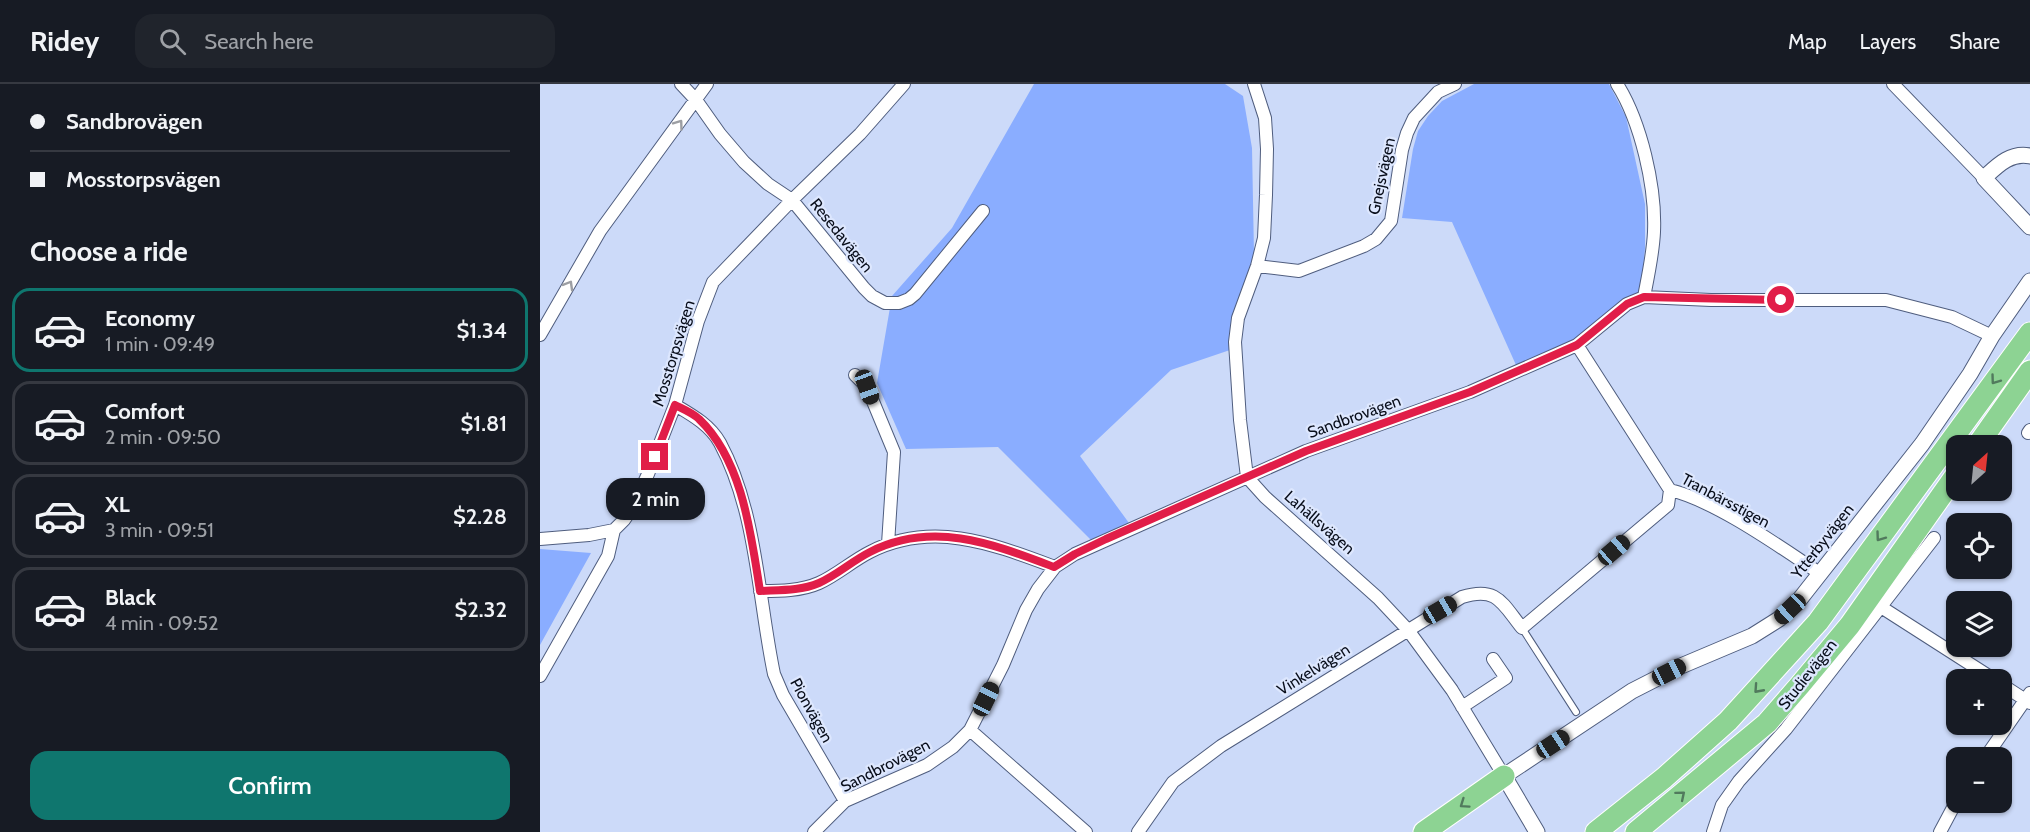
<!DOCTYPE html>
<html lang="en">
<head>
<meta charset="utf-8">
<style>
	:root { --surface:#171b24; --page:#20242c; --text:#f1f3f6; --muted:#9ea1a6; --line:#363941; --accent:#0f766e }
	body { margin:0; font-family:Cabin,sans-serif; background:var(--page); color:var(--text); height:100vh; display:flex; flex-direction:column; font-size:22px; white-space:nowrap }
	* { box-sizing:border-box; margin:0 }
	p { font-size:20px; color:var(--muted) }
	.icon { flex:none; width:33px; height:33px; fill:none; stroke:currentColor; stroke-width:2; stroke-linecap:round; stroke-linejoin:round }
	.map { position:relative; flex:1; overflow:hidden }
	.drawer { display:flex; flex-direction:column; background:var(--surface); width:540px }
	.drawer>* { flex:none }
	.banner { display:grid; align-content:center; height:132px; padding:0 30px; background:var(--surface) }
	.needle { width:39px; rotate:27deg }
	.tools { position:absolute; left:1406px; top:351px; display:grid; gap:12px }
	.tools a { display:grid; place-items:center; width:66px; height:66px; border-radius:12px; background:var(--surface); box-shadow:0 2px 4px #0004; font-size:30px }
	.end { position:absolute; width:27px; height:27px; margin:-14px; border:8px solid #e11d48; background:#fff; box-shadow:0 0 0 3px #fff }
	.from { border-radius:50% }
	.bubble { position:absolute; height:42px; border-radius:18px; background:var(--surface); box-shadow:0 2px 4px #0004; font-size:20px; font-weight:600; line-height:42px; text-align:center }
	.car { position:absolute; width:18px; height:36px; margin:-18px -9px; border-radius:8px; box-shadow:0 0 4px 2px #0007; background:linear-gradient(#222 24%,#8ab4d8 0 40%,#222 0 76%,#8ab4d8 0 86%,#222 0) }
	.banner b { display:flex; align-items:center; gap:21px; height:57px; font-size:22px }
	.banner b+b { border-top:2px solid var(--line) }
	.banner i { width:15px; height:15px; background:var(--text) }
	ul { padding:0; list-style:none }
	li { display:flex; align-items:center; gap:18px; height:84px; margin:0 12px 9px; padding:0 18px; border:3px solid var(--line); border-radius:18px }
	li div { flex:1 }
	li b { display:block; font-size:22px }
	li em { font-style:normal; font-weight:600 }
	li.selected { border-color:var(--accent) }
	li>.icon { width:54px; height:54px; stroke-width:1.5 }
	h2 { padding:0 30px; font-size:27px; line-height:72px }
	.cta { display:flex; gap:12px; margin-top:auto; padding:12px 30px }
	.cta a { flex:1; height:69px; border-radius:18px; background:var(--accent); color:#fff; font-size:24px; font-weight:600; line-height:69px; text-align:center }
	header { display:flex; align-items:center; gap:36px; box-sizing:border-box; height:84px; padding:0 30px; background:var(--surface); border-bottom:2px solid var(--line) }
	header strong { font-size:28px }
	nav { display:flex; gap:33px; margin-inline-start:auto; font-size:21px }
	.search { width:420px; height:54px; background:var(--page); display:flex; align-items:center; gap:15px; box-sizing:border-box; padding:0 21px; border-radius:18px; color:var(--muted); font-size:22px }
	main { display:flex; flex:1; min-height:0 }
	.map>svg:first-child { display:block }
	.green { fill:#8aadff }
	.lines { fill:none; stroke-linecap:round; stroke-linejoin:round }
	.service-casing { stroke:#4f5d7e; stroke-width:8 }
	.minor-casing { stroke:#4f5d7e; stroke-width:14 }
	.tertiary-casing { stroke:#4f5d7e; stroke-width:17 }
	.motorway-casing { stroke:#fff; stroke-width:23 }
	.service { stroke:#fff; stroke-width:6 }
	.minor { stroke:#fff; stroke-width:12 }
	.tertiary { stroke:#fff; stroke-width:15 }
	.motorway { stroke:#8dd393; stroke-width:21 }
	.oneway { stroke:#9c9ea3 }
	.oneway2 { stroke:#517a5d }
	.route { stroke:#e11d48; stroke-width:8 }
	.labels { text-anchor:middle; stroke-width:4.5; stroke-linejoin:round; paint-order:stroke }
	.street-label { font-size:16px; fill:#080d1a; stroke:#dde7fe }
</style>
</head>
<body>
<header>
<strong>Ridey</strong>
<div class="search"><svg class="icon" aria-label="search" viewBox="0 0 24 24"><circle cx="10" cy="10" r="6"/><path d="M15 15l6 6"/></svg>Search here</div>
<nav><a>Map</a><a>Layers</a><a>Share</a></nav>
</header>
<main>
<section class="drawer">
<div class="banner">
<b><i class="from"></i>Sandbrovägen</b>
<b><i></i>Mosstorpsvägen</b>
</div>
<h2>Choose a ride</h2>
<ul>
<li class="selected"><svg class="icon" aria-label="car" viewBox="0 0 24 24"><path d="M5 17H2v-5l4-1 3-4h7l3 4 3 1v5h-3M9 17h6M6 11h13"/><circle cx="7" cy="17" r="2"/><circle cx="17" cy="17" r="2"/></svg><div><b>Economy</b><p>1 min · 09:49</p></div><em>$1.34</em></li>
<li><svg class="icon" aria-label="car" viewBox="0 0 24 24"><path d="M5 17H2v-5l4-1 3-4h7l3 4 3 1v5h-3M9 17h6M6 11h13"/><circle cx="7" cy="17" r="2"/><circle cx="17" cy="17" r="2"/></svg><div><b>Comfort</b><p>2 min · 09:50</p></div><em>$1.81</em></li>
<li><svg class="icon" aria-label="car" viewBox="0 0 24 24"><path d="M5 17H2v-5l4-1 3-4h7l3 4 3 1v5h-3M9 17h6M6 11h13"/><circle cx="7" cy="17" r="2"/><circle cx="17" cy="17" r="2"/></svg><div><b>XL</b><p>3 min · 09:51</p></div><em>$2.28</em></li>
<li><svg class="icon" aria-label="car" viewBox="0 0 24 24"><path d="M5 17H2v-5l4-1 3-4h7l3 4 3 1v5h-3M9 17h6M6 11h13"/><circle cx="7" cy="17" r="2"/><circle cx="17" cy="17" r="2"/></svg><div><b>Black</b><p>4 min · 09:52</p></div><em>$2.32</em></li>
</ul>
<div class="cta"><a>Confirm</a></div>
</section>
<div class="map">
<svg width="1490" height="748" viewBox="0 0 1490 748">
	<rect width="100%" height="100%" fill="#ccdaf9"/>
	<path class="green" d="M 494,0 L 685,0 L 703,12 L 712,64 L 714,170 L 690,266 L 631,286 L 540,372 L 589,439 L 552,457 L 458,363 L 366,365 L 337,299 L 352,212 L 412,144 Z
		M 934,0 L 1069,0 L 1086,33 L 1105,120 L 1105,164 L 1101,207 L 1024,264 L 976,281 L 912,138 L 862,134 L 873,65 L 878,47 L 888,32 L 902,17 Z
		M 0,465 L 51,469 L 0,561 Z"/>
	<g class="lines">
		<g class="service-casing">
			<path id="service" d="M 982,544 L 1036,628"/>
		</g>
		<g class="minor-casing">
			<path id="minor" d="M 141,0 L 156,16 L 180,50 L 204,78 L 228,100 L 252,116 L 324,204 L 332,212 L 345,219 L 359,219 L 369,215 L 375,210 L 443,127
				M 714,0 L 725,34 L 727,65 L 726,111 L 724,154 L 717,182 L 698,234 L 695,258 L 700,336 L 707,393 L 725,413 L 838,514 L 868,546 L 912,606 L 964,692
				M 1077,0 C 1101,38 1116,103 1114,148 C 1113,170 1108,192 1104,213
				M 1353,0 L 1444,94
				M 717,182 L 759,187 L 824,162 L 836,155 L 851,137 L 862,66 L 867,49 L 874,34 L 898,8 L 915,0
				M 0,251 L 60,147 L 167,0
				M 1037,261 L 1130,406 C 1176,417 1240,463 1281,490
				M 315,291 L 327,303 L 354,368 L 348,460
				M 135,321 C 152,331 170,341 180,359 C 217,428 218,514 234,590 L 243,611 L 305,717
				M 1488,349 L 1490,346
				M 0,455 L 49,451 L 74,446
				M 220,507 C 240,507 261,507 279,499 C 297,491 312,477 330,468 C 393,436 453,460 515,483
				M 1341,523 L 1455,596
				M 0,592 L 68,472 L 74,446 L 84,436 L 93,423 L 108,390 L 135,321 L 158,237 L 173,198 L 252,116 L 320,50 L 364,0
				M 1461,600 L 1490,619
				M 922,623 L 966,594 L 953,575
				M 430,646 L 546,748
				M 1445,674 L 1490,609
				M 274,748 L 305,717 L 387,681 L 413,663 L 430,646 L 463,581 L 486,526 L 498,505 L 515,483 L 535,470 L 766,367 L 930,308 L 1019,269 L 1037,261 L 1087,220 L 1104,213 L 1171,216 L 1346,216 L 1412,233 L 1452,252
				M 598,748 L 633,698 L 681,662 L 922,513 C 957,502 962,519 982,544 L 1128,421 L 1130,406
				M 1173,748 L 1182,721 L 1199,697 L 1246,645 L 1394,454
				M 1400,748 L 1416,718"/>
		</g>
		<g class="tertiary-casing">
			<path id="tertiary" d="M 1490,72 C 1470,68 1457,82 1444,94 L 1490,143
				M 997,748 L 964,692 L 1092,607 L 1141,582 L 1212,552 L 1239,535 L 1260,515 L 1382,360 L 1430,290 L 1452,252 L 1490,197"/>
		</g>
		<g class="motorway-casing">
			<path id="motorway" d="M 1437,362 L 1490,287
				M 884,748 L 964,692
				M 1056,748 L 1124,694 L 1188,637 L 1278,538 L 1490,249
				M 1096,748 L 1227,639 L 1260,601 L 1310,541 L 1416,391"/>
		</g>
		<use href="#service" class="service"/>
		<use href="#minor" class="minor"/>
		<use href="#tertiary" class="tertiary"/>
		<use href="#motorway" class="motorway"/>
	</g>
	<defs><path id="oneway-chevron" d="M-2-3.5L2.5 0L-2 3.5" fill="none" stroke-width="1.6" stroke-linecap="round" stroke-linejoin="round" transform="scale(1.5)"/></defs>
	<g class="oneway">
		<use href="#oneway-chevron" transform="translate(139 40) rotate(-54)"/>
		<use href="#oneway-chevron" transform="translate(29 201) rotate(-60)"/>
	</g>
	<g class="oneway2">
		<use href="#oneway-chevron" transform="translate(1455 296) rotate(126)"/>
		<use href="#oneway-chevron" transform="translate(1340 453) rotate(126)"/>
		<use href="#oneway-chevron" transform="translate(1218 605) rotate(132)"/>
		<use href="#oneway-chevron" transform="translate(1141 711) rotate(-40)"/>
		<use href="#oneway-chevron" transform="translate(924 720) rotate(145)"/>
	</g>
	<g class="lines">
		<path class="route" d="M 115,373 L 135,321 C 143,325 153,329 159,335 C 203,377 211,451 220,507 C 240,506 260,507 279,499 C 297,491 312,477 330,468 C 393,436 453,460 514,483 L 535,470 L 566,455 L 766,367 L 930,308 L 1019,269 L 1037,261 L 1087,220 L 1104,213 L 1241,216"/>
	</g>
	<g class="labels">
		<g class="street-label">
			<text transform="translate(841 92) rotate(-78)" y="6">Gnejsvägen</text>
			<text transform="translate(302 151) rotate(51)" y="6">Resedavägen</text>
			<text transform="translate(133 269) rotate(-73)" y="6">Mosstorpsvägen</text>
			<text transform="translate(814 332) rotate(-20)" y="6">Sandbrovägen</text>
			<text transform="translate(1186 416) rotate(28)" y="6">Tranbärsstigen</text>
			<text transform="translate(780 438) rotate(41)" y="6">Lahällsvägen</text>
			<text transform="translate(1282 457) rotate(-52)" y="6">Ytterbyvägen</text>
			<text transform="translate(773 585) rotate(-32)" y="6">Vinkelvägen</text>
			<text transform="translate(1267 590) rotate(-52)" y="6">Studievägen</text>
			<text transform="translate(272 626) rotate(61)" y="6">Pionvägen</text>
			<text transform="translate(345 681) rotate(-27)" y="6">Sandbrovägen</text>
		</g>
	</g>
</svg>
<div class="tools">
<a><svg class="needle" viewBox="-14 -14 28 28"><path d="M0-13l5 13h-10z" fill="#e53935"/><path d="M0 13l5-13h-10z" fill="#9ea1a6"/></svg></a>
<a><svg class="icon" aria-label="locate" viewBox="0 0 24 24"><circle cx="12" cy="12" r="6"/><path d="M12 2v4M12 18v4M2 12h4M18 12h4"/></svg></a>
<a><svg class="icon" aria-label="layers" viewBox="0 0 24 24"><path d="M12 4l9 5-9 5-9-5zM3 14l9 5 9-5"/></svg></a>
<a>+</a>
<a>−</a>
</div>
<i class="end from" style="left:1241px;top:216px"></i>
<i class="end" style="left:115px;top:373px"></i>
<div class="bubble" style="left:66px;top:394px;width:99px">2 min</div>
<i class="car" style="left:327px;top:303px;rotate:160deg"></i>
<i class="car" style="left:1074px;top:466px;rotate:49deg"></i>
<i class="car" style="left:1250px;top:525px;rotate:227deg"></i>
<i class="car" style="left:900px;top:526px;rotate:60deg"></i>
<i class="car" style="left:1129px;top:588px;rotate:63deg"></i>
<i class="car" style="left:446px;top:615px;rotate:26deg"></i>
<i class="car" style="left:1013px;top:660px;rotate:57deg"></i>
</div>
</main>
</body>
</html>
